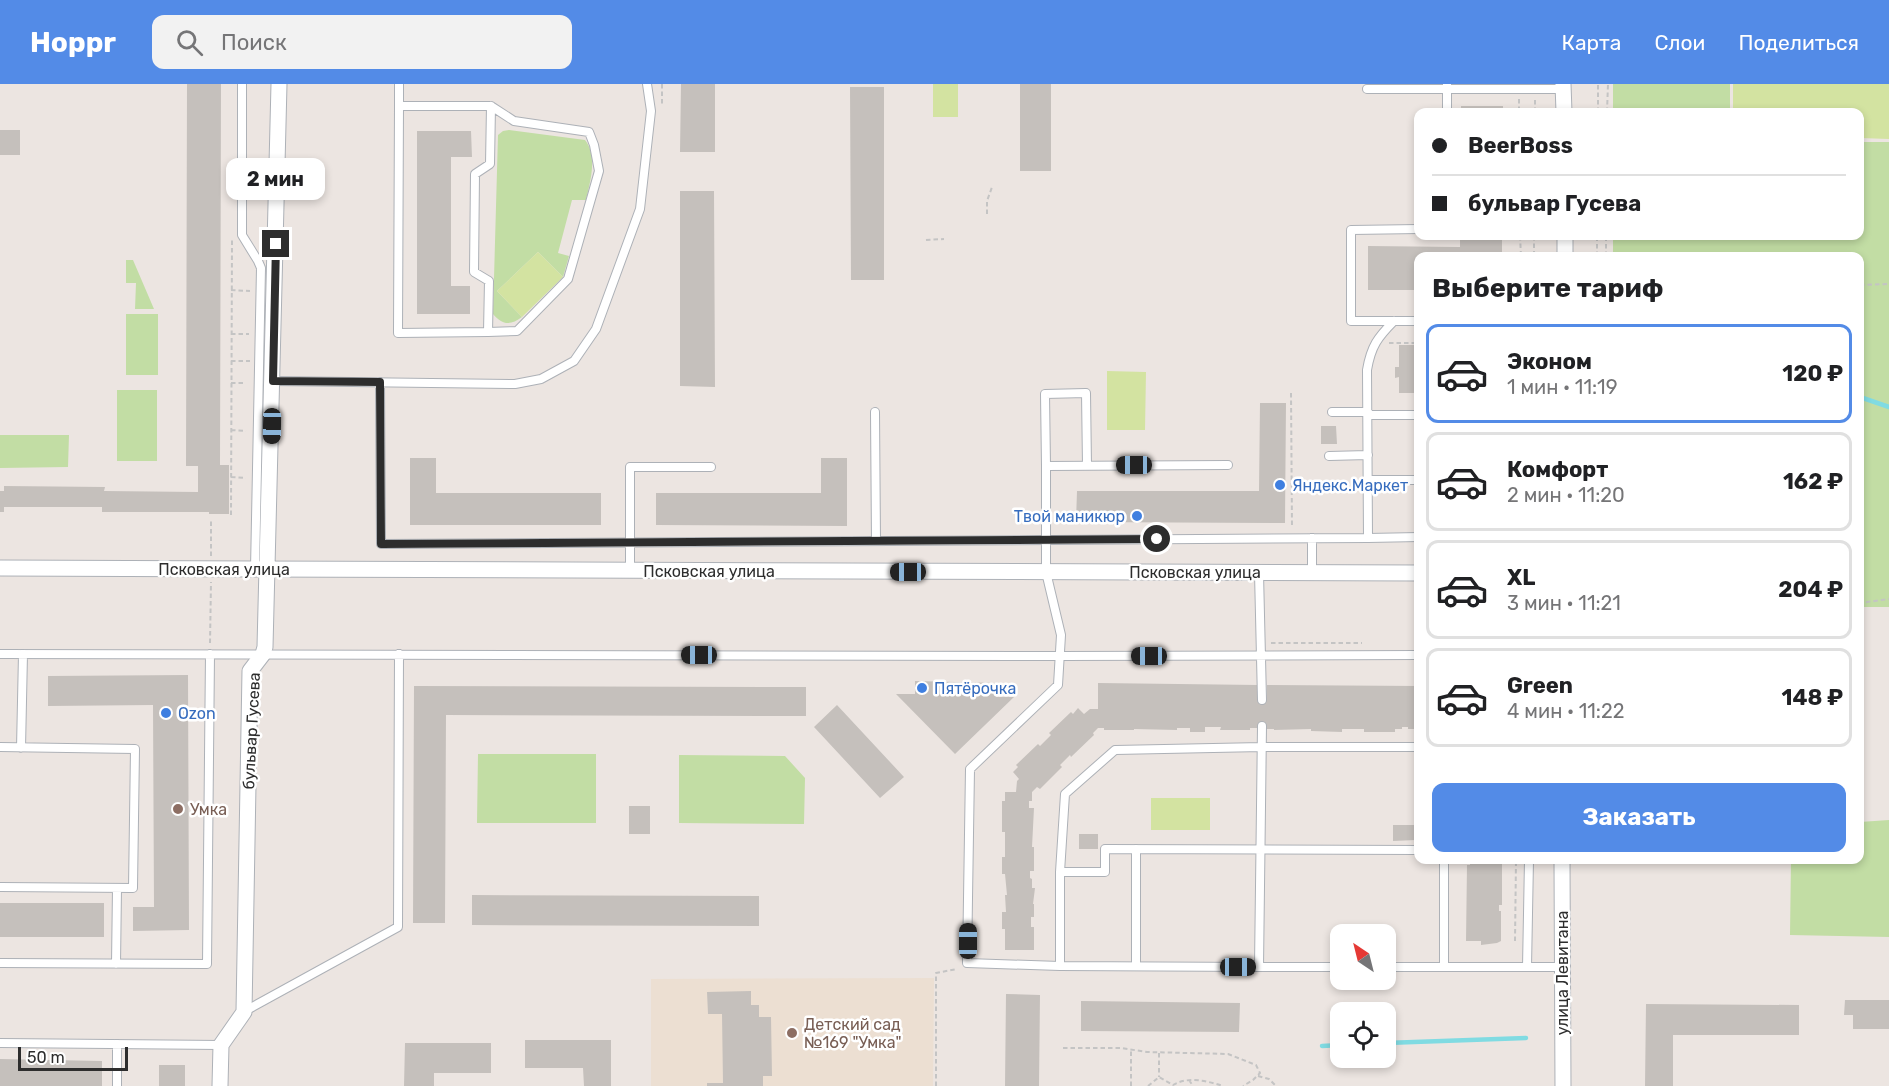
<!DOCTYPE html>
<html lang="ru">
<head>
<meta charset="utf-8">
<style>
	:root { --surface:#fff; --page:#f2f2f2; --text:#202124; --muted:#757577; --line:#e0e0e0; --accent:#538be7 }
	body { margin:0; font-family:Rubik,sans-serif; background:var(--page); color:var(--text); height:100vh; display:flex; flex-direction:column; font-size:22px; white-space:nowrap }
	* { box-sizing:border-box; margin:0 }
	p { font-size:20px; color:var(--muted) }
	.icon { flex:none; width:33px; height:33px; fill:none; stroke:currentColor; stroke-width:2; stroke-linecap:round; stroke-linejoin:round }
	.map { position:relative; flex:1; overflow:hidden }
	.drawer { position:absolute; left:1414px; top:168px; width:450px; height:612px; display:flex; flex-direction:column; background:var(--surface); border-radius:12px; box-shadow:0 3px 9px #0003 }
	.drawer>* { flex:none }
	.hud { position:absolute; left:1414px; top:24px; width:450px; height:132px; border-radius:12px; box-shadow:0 3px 9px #0003; display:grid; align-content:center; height:132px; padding:0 18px; background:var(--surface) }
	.needle { width:39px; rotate:325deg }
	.tools { position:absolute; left:1330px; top:840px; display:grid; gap:12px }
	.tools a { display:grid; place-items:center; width:66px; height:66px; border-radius:12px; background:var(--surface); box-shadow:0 3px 9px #0003; font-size:30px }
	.scale { position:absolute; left:18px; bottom:15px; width:110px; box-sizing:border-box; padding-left:6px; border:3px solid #2d2d2d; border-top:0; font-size:16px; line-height:21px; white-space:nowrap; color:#2d2d2d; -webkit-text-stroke:4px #fff; paint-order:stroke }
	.end { position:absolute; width:27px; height:27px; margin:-14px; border:8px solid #2d2d2d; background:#fff; box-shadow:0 0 0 3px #fff }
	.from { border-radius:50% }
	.bubble { position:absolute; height:42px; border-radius:12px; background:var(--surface); box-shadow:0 3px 9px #0003; font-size:20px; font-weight:700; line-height:42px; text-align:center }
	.car { position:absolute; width:18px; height:36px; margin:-18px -9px; border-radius:8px; box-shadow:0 0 4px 2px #0007; background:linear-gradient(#222 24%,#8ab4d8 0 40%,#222 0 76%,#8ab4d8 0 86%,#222 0) }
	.hud b { display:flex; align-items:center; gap:21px; height:57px; font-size:22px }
	.hud b+b { border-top:2px solid var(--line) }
	.hud i { width:15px; height:15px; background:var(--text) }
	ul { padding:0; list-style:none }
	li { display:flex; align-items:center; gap:18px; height:99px; margin:0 12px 9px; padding:0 6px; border:3px solid var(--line); border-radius:12px }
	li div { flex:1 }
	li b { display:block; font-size:22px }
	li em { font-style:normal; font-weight:700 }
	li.selected { border-color:var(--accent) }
	li>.icon { width:54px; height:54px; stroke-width:1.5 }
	h2 { padding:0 18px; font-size:27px; line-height:72px }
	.primary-button { display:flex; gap:12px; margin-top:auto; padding:12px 18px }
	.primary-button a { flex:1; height:69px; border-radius:12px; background:var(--accent); color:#fff; font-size:24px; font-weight:700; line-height:69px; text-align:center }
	header { display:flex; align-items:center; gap:36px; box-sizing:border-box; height:84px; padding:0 30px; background:var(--accent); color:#fff }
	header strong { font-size:28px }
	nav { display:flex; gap:33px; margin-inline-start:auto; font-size:21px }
	.search { width:420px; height:54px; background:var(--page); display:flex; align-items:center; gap:15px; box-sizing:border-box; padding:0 21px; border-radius:12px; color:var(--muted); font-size:22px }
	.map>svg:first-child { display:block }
	.education { fill:#ecdfd2 }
	.green { fill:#c2dda4 }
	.pitch { fill:#d3e3a1 }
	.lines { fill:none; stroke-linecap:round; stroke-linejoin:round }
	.stream { stroke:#80dbe2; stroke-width:4.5 }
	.building { fill:#c5c0bc }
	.service-casing { stroke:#adb1b7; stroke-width:10 }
	.minor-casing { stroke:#adb1b7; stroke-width:17 }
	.path { stroke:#c4c4c4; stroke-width:2; stroke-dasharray:4.5 3; stroke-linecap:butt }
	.service { stroke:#fff; stroke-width:8 }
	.minor { stroke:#fff; stroke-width:15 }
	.route { stroke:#2d2d2d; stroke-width:8 }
	.shop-dot { fill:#3f7fe0; stroke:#fff; stroke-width:2 }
	.education-dot { fill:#8d6e63; stroke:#fff; stroke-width:2 }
	.labels { text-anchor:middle; stroke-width:5; stroke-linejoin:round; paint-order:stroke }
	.shop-label { font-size:16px; fill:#366cbe; stroke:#fff; text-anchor:start }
	.street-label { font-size:16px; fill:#2d2d2d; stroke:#fff }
	.education-label { font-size:16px; fill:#785e54; stroke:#fff; text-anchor:start }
</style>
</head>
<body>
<header>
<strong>Hoppr</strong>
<div class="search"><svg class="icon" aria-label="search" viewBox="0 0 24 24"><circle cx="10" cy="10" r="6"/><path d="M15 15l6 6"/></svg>Поиск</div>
<nav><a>Карта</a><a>Слои</a><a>Поделиться</a></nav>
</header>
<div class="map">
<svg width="1889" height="1002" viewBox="0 0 1889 1002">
	<rect width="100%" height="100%" fill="#ece5e1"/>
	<path class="education" d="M 934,894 L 933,1002 L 651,1002 L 651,895 Z"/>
	<path class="green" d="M 1613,0 L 1730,0 L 1730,28 L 1613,28 Z
		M 509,46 L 585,56 C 598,72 590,98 586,116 L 572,116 L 558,169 L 569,172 L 563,193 L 538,168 L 497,207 L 522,233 C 511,241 503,242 493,230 L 498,51 L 503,47 Z
		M 1860,58 L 1889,58 L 1889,523 L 1860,523 L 1860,172 L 1613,172 L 1613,152 L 1860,152 Z
		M 126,176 L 133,176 L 154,225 L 135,225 L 136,199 L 126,199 Z
		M 126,230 L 158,230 L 158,291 L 126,291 Z
		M 117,306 L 157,306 L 157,377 L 117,377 Z
		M 0,351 L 69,351 L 68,383 L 0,384 Z
		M 478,670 L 596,670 L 596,739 L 477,739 Z
		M 679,671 L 785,672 L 805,694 L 804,740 L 679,739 Z
		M 1889,736 L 1889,853 L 1790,851 L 1791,776 L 1860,776 L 1860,738 Z"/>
	<path class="pitch" d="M 933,0 L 958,0 L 958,33 L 933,33 Z
		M 1733,0 L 1889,0 L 1889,55 L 1860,54 L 1860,28 L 1733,28 Z
		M 538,168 L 563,193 L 522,233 L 497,207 Z
		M 1107,287 L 1146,288 L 1145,346 L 1107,346 Z
		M 1151,714 L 1210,714 L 1210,746 L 1151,746 Z"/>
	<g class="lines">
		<path class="stream" d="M 1860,313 L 1889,323
			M 1386,959 L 1526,954
			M 1322,962 L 1341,961"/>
	</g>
	<path class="building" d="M 187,0 L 221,0 L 220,381 L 229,381 L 229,430 L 209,430 L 209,428 L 102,428 L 102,423 L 4,423 L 4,428 L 0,428 L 0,407 L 4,407 L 4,402 L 105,403 L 104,407 L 198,408 L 198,382 L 186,382 Z
		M 681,0 L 715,0 L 715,68 L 680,68 Z
		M 1020,0 L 1051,0 L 1051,87 L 1020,87 Z
		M 850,3 L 884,3 L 884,196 L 851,196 Z
		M 1461,22 L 1503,22 L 1503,28 L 1461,28 Z
		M 0,46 L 20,46 L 20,71 L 0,71 Z
		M 417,47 L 471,47 L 472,73 L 451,73 L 451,202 L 470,202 L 470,230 L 417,230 Z
		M 680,107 L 714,107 L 715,303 L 680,302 Z
		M 1460,152 L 1502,152 L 1502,172 L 1419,172 L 1419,206 L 1368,206 L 1368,162 L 1460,163 Z
		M 1399,261 L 1415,261 L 1415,268 L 1419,268 L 1419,309 L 1399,309 L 1399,293 L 1395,294 L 1395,283 L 1399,283 Z
		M 1260,319 L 1286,319 L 1285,439 L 1076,438 L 1077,407 L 1259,407 Z
		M 1321,342 L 1336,342 L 1337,360 L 1321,360 Z
		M 410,374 L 436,374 L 436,409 L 601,409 L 601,441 L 410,441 Z
		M 821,374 L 847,374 L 847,442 L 656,441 L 656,409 L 821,409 Z
		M 188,591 L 189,846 L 133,847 L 133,823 L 154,823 L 153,621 L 48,622 L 48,592 Z
		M 915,597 L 996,599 L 996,613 L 1014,613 L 955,670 L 896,610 L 915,610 Z
		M 1098,599 L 1258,601 L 1258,616 L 1267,616 L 1267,601 L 1419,602 L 1419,647 L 1416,647 L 1416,645 L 1408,645 L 1408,643 L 1402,643 L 1402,645 L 1395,645 L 1395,648 L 1364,648 L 1364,645 L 1342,645 L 1342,648 L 1311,647 L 1311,645 L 1274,646 L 1274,645 L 1266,645 L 1266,642 L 1257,642 L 1257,644 L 1250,644 L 1250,646 L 1220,646 L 1221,643 L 1205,643 L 1205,648 L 1190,648 L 1190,644 L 1177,644 L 1177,646 L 1134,645 L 1134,646 L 1104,646 L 1104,644 L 1098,644 L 1093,649 L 1094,651 L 1071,673 L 1070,671 L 1060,681 L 1062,683 L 1040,705 L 1037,703 L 1032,708 L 1032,717 L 1029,717 L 1029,724 L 1034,724 L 1032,763 L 1034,763 L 1034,787 L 1030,787 L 1030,794 L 1032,795 L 1032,804 L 1035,804 L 1033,820 L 1034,820 L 1034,833 L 1031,833 L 1031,843 L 1034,843 L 1034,866 L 1005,866 L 1005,845 L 1002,845 L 1002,828 L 1006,828 L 1005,811 L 1007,811 L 1005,790 L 1002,790 L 1002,773 L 1005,773 L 1005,748 L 1002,748 L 1002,717 L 1005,717 L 1005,708 L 1016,708 L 1017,697 L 1019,695 L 1013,688 L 1018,683 L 1016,681 L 1038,660 L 1040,662 L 1051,651 L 1049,649 L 1071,628 L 1073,630 L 1078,624 L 1084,630 L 1090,625 L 1098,625 Z
		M 414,602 L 806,603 L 806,632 L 446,631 L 445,839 L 413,839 Z
		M 837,621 L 904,693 L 880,714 L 814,643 Z
		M 629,722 L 650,722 L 650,750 L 629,750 Z
		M 1393,741 L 1416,741 L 1416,756 L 1393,757 Z
		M 1079,750 L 1098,750 L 1098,765 L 1079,765 Z
		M 1470,776 L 1499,776 L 1499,780 L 1502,780 L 1502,821 L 1499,821 L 1499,827 L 1501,827 L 1501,857 L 1497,859 L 1481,861 L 1481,857 L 1466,857 L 1467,781 L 1470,781 Z
		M 472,811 L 759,812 L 759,842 L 472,841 Z
		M 0,819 L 104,819 L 104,853 L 0,853 Z
		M 751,907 L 751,921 L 759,921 L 759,933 L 771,933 L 772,992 L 763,992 L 763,1002 L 707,1002 L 707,999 L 723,999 L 722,930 L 708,930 L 707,908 Z
		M 1006,910 L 1040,911 L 1039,1002 L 1005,1002 Z
		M 1845,916 L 1889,916 L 1889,945 L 1853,945 L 1853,931 L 1844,931 Z
		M 1081,917 L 1240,919 L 1239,948 L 1081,947 Z
		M 1646,920 L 1799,921 L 1799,951 L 1673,951 L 1673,1002 L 1645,1002 Z
		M 525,956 L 611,956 L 611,1002 L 584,1002 L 583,984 L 525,984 Z
		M 405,959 L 491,959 L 491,989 L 434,989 L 434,1002 L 404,1002 Z
		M 0,975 L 102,977 L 102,1002 L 0,1002 Z
		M 159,981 L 185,981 L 185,1002 L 159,1002 Z"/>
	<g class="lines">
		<g class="service-casing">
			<path id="service" d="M 242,0 L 242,151 L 258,177 L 261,184 L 255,485
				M 1447,1 L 1447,28
				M 1367,5 L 1564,5
				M 399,22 L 491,22 L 490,80 L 475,90 L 474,188 L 489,197 L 488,248 L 398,249 L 399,22 L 399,0
				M 1419,145 L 1351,146 L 1351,237 L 1419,237
				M 1394,237 C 1378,253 1371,262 1367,286 L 1368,454 L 1419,453
				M 488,248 L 517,247 L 568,195 L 599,87 L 594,61 L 589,48 L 514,37 L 491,22
				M 273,297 L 515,300 L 541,295 L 574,277 L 596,245 L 640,125 L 651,27 L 647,0
				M 380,298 L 381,460 L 1368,454
				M 875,328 L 876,457
				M 1332,328 L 1368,328
				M 1368,331 L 1419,331
				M 1329,372 L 1368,371
				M 1046,382 L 1045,310 L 1086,309 L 1087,382
				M 1368,396 L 1419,396
				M 1312,454 L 1312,489
				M 630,486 L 630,383 L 711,383
				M 1259,489 L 1262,616
				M 0,570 L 1060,572 L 1419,571
				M 1262,642 L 1259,883 L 1341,883
				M 0,663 L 135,665 L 133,804 L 0,803
				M 21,664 L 23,570
				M 1060,788 L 1065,710 L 1115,666 L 1262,663 L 1419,663
				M 0,879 L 207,880 L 210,570
				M 116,880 L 117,804
				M 1060,882 L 967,879 L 970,685 L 1058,601 L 1061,551 L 1046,488 L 1046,382 L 1228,381
				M 1136,882 L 1136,765
				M 1259,883 L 1060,882 L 1060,788 L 1105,788 L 1105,765 L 1419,766
				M 1386,883 L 1561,883
				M 1444,883 L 1444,776
				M 1527,883 L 1529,776
				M 245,927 L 398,843 L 399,570
				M 0,959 L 221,961
				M 117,1002 L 117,960"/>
		</g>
		<g class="minor-casing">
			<path id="minor" d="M 1563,0 L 1564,28
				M 1565,152 L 1565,172
				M 0,484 L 1419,489
				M 1562,776 L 1563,1002
				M 220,1002 L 221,961 L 244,928 L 250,587 L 263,570 L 265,563 L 279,0"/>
		</g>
		<path class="path" d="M 662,0 L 662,21
			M 1519,15 L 1519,28
			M 1535,28 L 1535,15
			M 1598,28 L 1598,0
			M 1607,28 L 1608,0
			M 987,130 L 987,117 L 992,103
			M 1520,152 L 1521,172
			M 1534,152 L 1534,172
			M 926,156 L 944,155
			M 1597,172 L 1597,152
			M 1606,172 L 1606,152
			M 1860,201 L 1889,200
			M 231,206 L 250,207
			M 231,250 L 249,250
			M 1389,259 L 1419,259
			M 231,277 L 250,277
			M 231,299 L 246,299
			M 1291,309 L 1292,444
			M 231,346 L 246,347
			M 231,393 L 246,394
			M 231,431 L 232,156
			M 211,472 L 211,435
			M 1860,523 L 1867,518 L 1889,515
			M 210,559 L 211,498
			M 1271,559 L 1362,559
			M 1515,857 L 1516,776
			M 1063,964 L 1121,964 L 1147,968 L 1228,970 L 1256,981 L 1260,989 L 1253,996 L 1243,1002
			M 1159,969 L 1159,993
			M 1258,992 L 1269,995 L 1276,1002
			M 1189,996 L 1193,1002
			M 936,1002 L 936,889 L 957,885
			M 1131,1002 L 1131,965
			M 1148,1002 L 1159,993 L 1173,1001 C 1188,992 1207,997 1223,1002"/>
		<use href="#service" class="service"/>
		<use href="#minor" class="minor"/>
	</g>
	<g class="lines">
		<path class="route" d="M 276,160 L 273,297 L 380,298 L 381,460 L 1157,455"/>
	</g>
	<g class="shop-dot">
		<circle cx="1280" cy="401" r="6"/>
		<circle cx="1137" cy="432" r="6"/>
		<circle cx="922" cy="604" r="6"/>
		<circle cx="166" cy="629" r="6"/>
	</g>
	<g class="education-dot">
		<circle cx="178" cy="725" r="6"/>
		<circle cx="792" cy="949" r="6"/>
	</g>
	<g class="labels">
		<g class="shop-label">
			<text x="1292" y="407">Яндекс.Маркет</text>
			<text x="1125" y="438" text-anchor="end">Твой маникюр</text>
			<text x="934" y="610">Пятёрочка</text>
			<text x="178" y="635">Ozon</text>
		</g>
		<g class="street-label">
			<text x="224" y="491">Псковская улица</text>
			<text x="709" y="493">Псковская улица</text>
			<text x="1195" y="494">Псковская улица</text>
			<text transform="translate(251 647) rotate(-87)" y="6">бульвар Гусева</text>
			<text transform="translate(1562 889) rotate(-90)" y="6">улица Левитана</text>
		</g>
		<g class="education-label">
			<text x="190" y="731">Умка</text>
			<text x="804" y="946">Детский сад<tspan x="804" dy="18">№169 "Умка"</tspan></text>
		</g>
	</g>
</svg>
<div class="tools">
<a><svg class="needle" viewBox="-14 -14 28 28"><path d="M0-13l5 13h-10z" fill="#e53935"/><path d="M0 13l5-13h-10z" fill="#757577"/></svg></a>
<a><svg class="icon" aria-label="locate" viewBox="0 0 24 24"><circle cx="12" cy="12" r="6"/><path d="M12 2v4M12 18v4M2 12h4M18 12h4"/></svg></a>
</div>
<div class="scale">50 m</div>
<i class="end from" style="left:1157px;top:455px"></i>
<i class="end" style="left:276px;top:160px"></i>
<div class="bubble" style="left:226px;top:74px;width:99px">2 мин</div>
<i class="car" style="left:272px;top:342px;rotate:181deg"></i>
<i class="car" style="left:1134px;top:381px;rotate:270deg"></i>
<i class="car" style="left:908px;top:488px;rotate:270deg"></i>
<i class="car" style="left:699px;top:571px;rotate:270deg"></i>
<i class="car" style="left:1149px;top:572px;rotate:270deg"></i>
<i class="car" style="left:968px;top:857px;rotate:0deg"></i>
<i class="car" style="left:1238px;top:883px;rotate:90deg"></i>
<div class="hud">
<b><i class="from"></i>BeerBoss</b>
<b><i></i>бульвар Гусева</b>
</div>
<section class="drawer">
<h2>Выберите тариф</h2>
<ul>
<li class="selected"><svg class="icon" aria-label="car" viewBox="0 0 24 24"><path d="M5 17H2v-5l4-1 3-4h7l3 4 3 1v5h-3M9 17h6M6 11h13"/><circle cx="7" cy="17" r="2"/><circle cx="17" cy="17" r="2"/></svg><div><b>Эконом</b><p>1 мин · 11:19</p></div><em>120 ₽</em></li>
<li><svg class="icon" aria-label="car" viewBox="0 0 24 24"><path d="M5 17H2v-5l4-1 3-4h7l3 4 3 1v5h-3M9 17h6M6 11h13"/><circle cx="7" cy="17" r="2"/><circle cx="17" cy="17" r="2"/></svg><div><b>Комфорт</b><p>2 мин · 11:20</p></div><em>162 ₽</em></li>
<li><svg class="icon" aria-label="car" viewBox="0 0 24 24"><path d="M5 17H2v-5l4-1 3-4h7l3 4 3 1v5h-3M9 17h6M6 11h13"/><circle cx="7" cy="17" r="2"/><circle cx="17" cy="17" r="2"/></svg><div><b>XL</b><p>3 мин · 11:21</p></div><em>204 ₽</em></li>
<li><svg class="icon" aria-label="car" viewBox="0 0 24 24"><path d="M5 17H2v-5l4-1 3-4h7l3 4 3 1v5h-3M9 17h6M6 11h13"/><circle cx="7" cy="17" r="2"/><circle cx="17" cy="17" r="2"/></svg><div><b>Green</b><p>4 мин · 11:22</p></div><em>148 ₽</em></li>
</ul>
<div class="primary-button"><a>Заказать</a></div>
</section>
</div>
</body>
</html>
